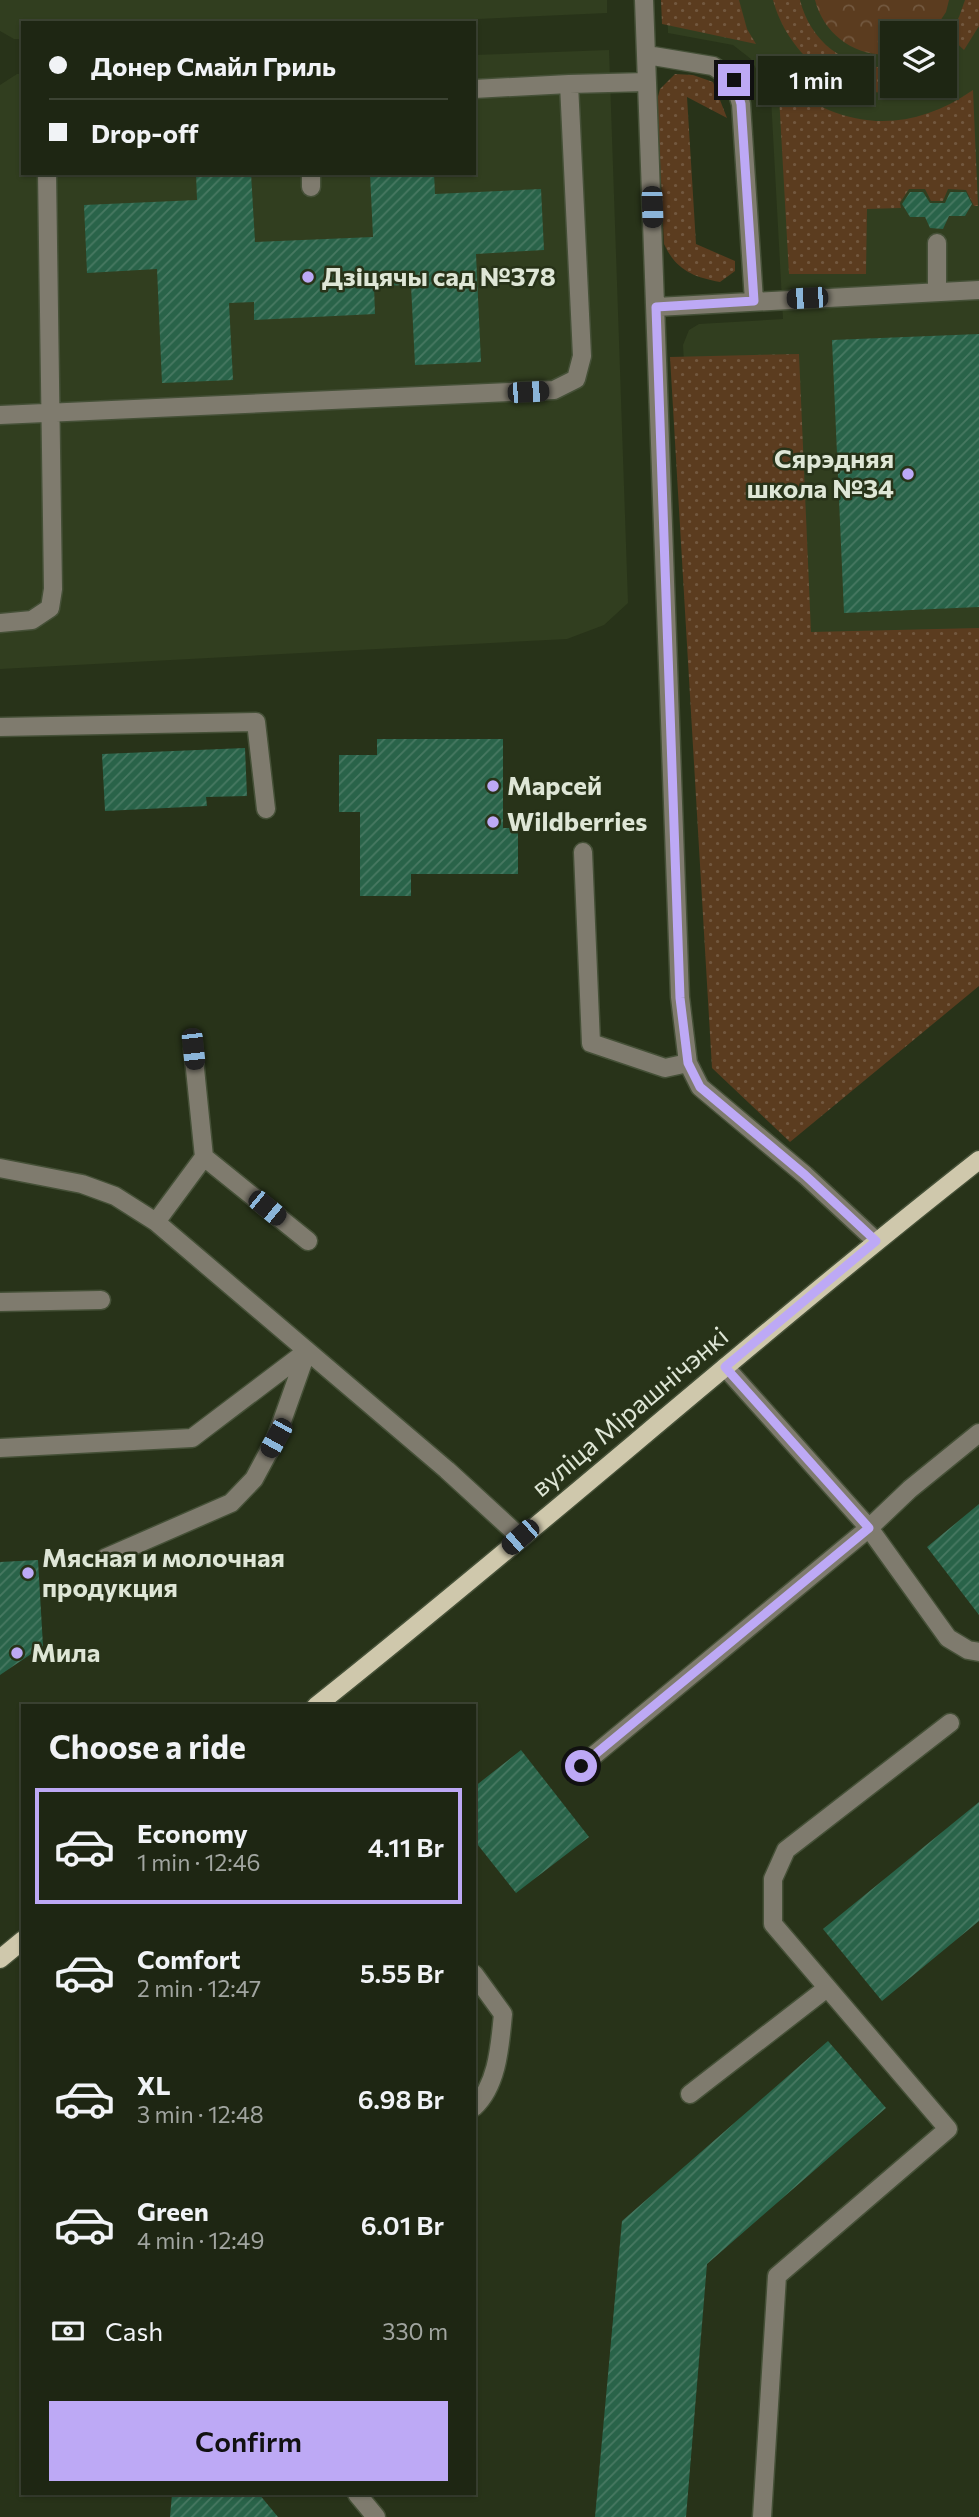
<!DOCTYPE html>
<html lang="en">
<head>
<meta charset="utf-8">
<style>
	:root { --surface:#1e2613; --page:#2b3221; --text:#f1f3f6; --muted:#a1a5a0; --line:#3c4333; --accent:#bda9f5 }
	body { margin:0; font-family:Commissioner,sans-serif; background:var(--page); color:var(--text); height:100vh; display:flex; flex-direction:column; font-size:26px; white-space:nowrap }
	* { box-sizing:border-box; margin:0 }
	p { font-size:23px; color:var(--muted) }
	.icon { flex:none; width:38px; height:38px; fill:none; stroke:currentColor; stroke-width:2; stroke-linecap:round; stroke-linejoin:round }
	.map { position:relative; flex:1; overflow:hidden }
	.sheet { position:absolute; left:21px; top:1704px; width:455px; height:791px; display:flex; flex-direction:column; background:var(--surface); border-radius:0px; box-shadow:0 2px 5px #0004,0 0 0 2px var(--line) }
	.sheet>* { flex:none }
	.hud { position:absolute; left:21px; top:21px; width:455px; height:154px; border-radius:0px; box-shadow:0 2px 5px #0004,0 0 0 2px var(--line); display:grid; align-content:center; height:154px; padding:0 28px; background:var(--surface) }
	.fabs { position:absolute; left:880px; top:21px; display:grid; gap:14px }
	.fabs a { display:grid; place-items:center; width:77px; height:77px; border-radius:0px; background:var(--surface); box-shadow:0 2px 5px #0004,0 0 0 2px var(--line); font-size:35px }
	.end { position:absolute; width:32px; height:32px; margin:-16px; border:9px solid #bda9f5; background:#111; box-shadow:0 0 0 4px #111 }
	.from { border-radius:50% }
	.bubble { position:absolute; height:49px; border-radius:0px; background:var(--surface); box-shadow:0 2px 5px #0004,0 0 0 2px var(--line); font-size:23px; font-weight:600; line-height:49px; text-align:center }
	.car { position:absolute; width:21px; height:42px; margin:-21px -10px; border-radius:9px; box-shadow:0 0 5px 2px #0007; background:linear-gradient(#222 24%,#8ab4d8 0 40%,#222 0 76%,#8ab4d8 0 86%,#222 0) }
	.hud b { display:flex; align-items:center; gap:24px; height:66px; font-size:26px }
	.hud b+b { border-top:2px solid var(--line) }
	.hud i { width:18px; height:18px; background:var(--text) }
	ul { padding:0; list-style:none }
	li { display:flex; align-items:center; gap:21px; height:116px; margin:0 14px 10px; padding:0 14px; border:4px solid transparent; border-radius:0px }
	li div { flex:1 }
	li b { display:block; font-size:26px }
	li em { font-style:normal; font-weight:600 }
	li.current { border-color:var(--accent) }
	li>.icon { width:63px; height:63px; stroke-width:1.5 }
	h2 { padding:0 28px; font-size:32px; line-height:84px }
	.pay { display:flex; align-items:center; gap:18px; height:77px; padding:0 28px; font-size:26px }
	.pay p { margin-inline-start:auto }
	.button { display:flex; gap:14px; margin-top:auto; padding:14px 28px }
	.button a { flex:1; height:80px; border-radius:0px; background:var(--accent); color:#111; font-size:28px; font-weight:600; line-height:80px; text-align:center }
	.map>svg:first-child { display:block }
	.built { fill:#313e1f; fill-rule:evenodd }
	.grass { fill:url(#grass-dots) }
	.forest { fill:url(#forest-crowns) }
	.building { fill:url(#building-hatch) }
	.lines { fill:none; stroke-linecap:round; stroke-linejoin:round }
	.minor-casing { stroke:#455037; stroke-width:21 }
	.major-casing { stroke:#455037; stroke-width:21 }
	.minor { stroke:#7f7b6e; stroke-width:18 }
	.major { stroke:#cfc8ac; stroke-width:18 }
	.route { stroke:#bda9f5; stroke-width:9 }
	.poi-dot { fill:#bda9f5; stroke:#283319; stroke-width:2.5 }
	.labels { text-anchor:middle; stroke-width:5; stroke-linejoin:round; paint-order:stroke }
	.poi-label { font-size:26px; font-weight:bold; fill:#dee6d6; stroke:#283319; text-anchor:start }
	.street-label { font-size:26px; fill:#dee6d6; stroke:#283319 }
</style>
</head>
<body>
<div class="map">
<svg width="979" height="2517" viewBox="0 0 979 2517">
	<defs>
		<pattern id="grass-dots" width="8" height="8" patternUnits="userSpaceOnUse" patternTransform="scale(1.75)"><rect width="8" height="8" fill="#5b3c1f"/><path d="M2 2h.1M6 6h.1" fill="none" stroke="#72583f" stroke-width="1.8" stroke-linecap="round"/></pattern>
		<pattern id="forest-crowns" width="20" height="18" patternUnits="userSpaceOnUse" patternTransform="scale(1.75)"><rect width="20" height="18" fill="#5b3c1f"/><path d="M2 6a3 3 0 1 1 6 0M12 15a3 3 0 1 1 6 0" fill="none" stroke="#72583f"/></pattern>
		<pattern id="building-hatch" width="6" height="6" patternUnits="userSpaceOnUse" patternTransform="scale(1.75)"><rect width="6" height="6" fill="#296349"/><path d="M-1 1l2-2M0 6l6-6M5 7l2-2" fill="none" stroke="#487962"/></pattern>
	</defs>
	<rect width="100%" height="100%" fill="#283319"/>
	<path class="built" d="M 0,0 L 607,0 L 607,13 L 391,23 L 23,23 L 23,39 L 14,39 L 0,31 Z
		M 667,0 L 979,0 L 979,946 L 723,1064 L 683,345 L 689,330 L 699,324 L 783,319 L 771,98 L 751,59 L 733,45 L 668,33 ZM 892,33 L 945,33 L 945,86 L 892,86 Z
		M 609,50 L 628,603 L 604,625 L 567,639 L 0,669 L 0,85 L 17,74 L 23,74 L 23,173 L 474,173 L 474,55 Z"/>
	<path class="grass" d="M 661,0 L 739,0 L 747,29 L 756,44 L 662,24 Z
		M 773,0 L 800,0 C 811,44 848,70 892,67 L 892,86 L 922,86 C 857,111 790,63 773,0 Z
		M 965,0 L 979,0 L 979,26 L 964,50 L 948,35 L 959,17 Z
		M 675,74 L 693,75 L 713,82 L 727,118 L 687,97 L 696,244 L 735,261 L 735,271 L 720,282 C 693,277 676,270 664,244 L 657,100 L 660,89 Z
		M 778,78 C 839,130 907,136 973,90 L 978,206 L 974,206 L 966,190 L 948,189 L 943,201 L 931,201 L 925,189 L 909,189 L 900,203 L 901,208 L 867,209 L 866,274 L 789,274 Z
		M 799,354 L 811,632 L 979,628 L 979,986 L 790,1142 L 712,1068 L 670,357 Z"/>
	<path class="forest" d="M 815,0 L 949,0 L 946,12 L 932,33 L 892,33 L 892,54 C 856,58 824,35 815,0 Z"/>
	<path class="building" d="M 196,173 L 251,173 L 255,242 L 373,237 L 370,173 L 434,173 L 435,194 L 541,189 L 544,250 L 476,254 L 481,362 L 415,365 L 411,285 L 374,286 L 375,314 L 254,320 L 254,302 L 229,303 L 233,380 L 162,383 L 157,269 L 87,273 L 84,205 L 197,200 Z
		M 910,192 L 923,192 L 930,203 L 945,203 L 950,192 L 966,192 L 972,204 L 965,216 L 949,216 L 943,229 L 930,228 L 925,217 L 910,217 L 902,204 Z
		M 979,334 L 979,607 L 844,613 L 832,340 Z
		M 377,739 L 503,739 L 503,828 L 518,828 L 518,874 L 411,874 L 411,896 L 360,896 L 360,812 L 339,812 L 339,755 L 377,755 Z
		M 245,748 L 247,796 L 206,797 L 207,806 L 105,811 L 102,754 Z
		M 979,1504 L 979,1615 L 927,1547 Z
		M 38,1560 L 43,1646 L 0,1675 L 0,1562 Z
		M 521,1750 L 589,1837 L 516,1893 L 474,1840 L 474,1787 Z
		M 979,1802 L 979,1921 L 882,2001 L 823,1929 Z
		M 828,2041 L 886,2108 L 707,2264 L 686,2517 L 595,2517 L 622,2221 Z
		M 172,2494 L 259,2494 L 278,2517 L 170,2517 Z"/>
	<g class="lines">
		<g class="minor-casing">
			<path id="minor" d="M 644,0 L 680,997 L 688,1063 L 700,1087 L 805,1175 L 876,1241
				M 647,55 L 713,66 L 734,80 L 741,104 L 754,301
				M 474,89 L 569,84
				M 311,173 L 311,187
				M 937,243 L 937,292
				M 656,307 L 979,290
				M 0,415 L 554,390 L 576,379 L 582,356 L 569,84 L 647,82
				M 0,623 L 32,620 L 50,608 L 53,589 L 47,173
				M 0,727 L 256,722 L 266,809
				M 583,852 L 591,1043 L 665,1068 L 688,1063
				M 204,1157 L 308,1241
				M 0,1168 L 82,1184 L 115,1196 L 156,1222 L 447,1470 L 520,1537
				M 156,1222 L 204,1157 L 193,1049
				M 0,1302 L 101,1300
				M 725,1367 L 869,1528 L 948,1638 L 968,1650 L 979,1652
				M 0,1448 L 192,1438 L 307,1351
				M 105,1558 L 231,1503 L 254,1479 L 276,1438 L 307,1351
				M 581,1766 L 869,1528 L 910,1489 L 979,1433
				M 474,1974 L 503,2014 C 500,2044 498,2085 474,2107
				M 690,2094 L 827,1988
				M 357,2494 L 376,2517
				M 762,2517 L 777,2276 L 948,2129 L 773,1924 L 773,1879 L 786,1850 L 950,1723"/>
		</g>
		<g class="major-casing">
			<path id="major" d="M 316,1706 C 540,1528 754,1337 979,1160
				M 0,1959 L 23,1940"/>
		</g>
		<use href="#minor" class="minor"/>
		<use href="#major" class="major"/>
	</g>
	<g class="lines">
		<path class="route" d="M 581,1766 L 869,1528 L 725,1367 L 876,1241 L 805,1175 L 700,1087 L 688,1063 L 680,998 L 656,307 L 754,301 L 741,104 L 734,80"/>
	</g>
	<g class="poi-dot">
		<circle cx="308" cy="277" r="7"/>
		<circle cx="908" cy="474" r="7"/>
		<circle cx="493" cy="786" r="7"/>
		<circle cx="493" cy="822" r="7"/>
		<circle cx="28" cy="1573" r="7"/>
		<circle cx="17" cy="1653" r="7"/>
	</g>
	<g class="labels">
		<g class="poi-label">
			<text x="322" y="286">Дзіцячы сад №378</text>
			<text x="894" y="468" text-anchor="end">Сярэдняя<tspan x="894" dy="30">школа №34</tspan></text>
			<text x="507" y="795">Марсей</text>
			<text x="507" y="831">Wildberries</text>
			<text x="42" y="1567">Мясная и молочная<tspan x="42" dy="30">продукция</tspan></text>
			<text x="31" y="1662">Мила</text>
		</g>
		<g class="street-label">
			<text transform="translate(630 1412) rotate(-40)" y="9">вуліца Мірашнічэнкі</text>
		</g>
	</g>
</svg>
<div class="fabs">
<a><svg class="icon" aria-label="layers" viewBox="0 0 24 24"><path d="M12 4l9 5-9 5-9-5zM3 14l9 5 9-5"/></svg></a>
</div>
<i class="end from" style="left:581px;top:1766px"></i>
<i class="end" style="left:734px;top:80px"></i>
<div class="bubble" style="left:758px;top:56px;width:116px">1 min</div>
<i class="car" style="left:652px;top:207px;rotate:178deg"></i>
<i class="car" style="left:807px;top:298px;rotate:267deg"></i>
<i class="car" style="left:528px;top:392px;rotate:87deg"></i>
<i class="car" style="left:193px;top:1049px;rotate:174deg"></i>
<i class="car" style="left:267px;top:1208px;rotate:129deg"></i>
<i class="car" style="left:276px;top:1438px;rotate:209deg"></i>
<i class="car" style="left:520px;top:1537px;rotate:229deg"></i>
<div class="hud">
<b><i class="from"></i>Донер Смайл Гриль</b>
<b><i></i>Drop-off</b>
</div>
<section class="sheet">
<h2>Choose a ride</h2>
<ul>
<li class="current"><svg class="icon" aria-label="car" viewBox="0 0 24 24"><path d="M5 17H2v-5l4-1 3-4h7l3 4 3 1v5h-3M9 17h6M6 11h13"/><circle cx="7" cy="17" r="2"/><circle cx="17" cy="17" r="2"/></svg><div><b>Economy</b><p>1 min · 12:46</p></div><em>4.11 Br</em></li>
<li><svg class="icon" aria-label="car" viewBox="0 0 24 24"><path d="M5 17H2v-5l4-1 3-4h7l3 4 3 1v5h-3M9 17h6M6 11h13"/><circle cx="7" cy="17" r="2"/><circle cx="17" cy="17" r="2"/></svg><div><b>Comfort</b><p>2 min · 12:47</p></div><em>5.55 Br</em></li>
<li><svg class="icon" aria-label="car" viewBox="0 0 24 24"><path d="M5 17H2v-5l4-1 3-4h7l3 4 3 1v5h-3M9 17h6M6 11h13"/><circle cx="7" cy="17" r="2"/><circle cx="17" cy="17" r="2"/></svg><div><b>XL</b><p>3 min · 12:48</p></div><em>6.98 Br</em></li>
<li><svg class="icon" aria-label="car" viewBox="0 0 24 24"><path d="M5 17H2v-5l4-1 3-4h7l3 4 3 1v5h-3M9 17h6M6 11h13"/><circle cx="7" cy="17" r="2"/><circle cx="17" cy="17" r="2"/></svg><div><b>Green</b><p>4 min · 12:49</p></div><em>6.01 Br</em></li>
</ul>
<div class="pay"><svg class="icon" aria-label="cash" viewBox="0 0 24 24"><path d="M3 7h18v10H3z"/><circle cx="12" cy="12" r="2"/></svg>Cash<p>330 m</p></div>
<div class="button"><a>Confirm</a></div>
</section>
</div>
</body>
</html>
